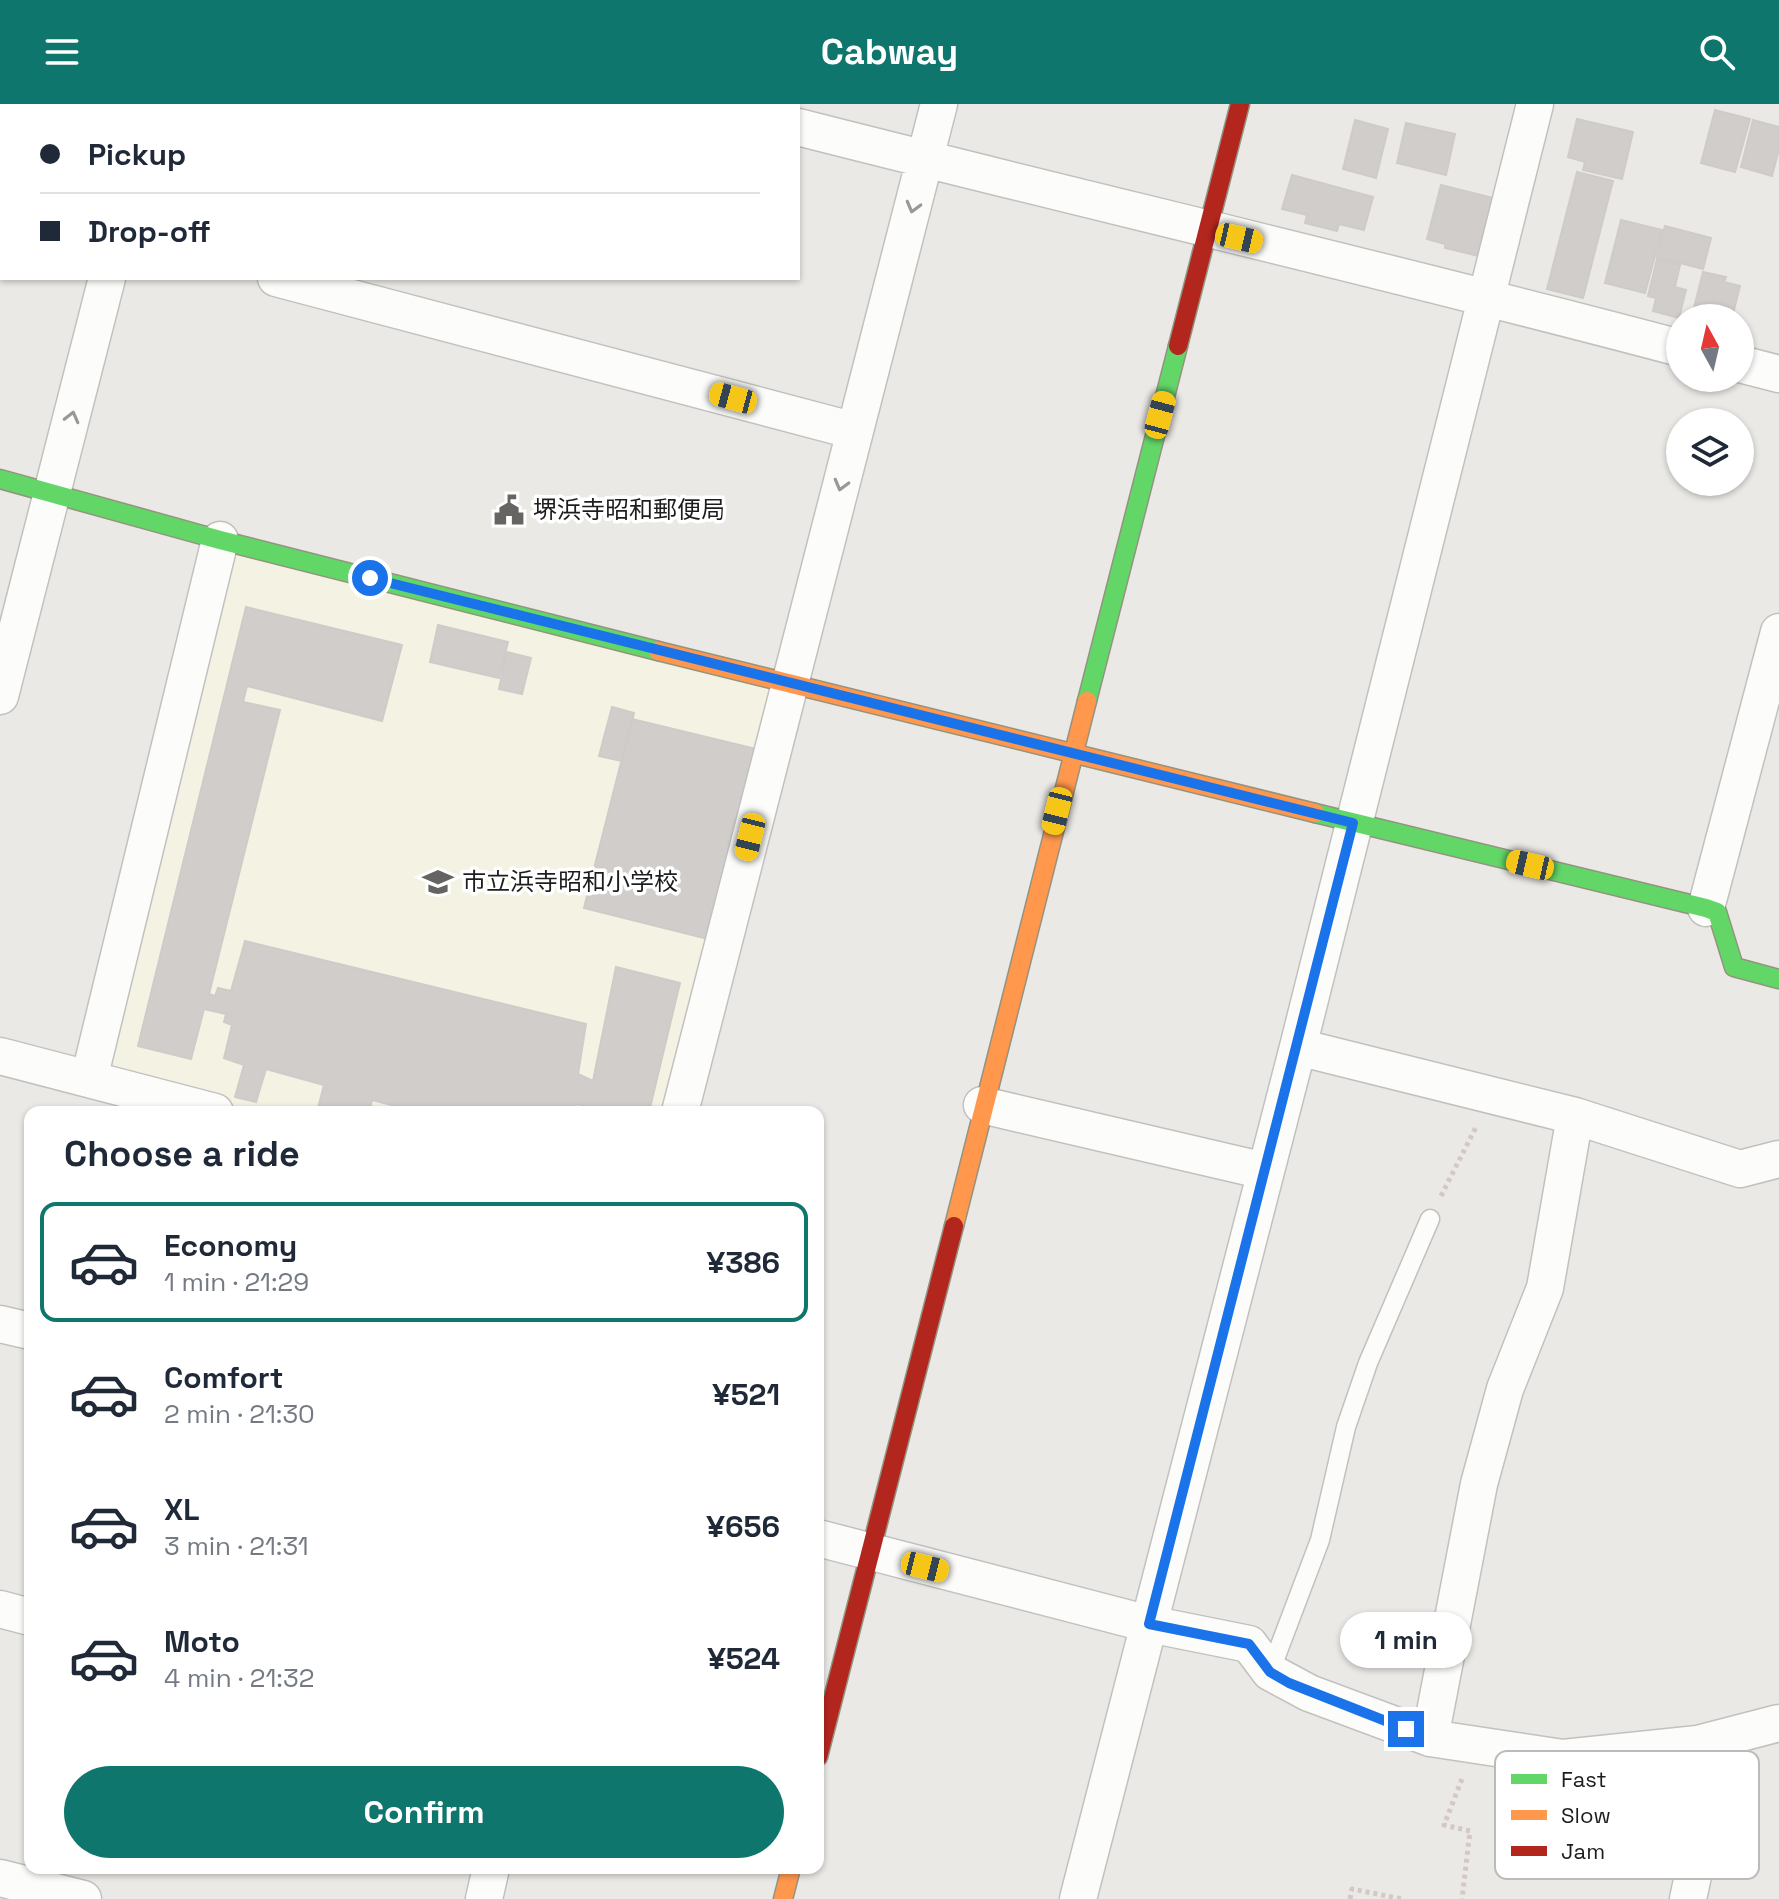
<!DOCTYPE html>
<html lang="en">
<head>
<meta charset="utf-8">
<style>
	:root { --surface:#fff; --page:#f6f6f7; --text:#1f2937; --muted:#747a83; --line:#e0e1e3; --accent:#0f766e }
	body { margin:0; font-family:"Space Grotesk","Noto Sans JP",sans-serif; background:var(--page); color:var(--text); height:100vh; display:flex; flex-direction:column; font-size:30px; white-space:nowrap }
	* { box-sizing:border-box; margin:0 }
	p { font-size:26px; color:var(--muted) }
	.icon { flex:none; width:44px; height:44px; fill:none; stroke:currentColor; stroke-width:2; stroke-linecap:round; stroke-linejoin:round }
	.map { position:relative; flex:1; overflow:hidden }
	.sheet { position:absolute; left:24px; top:1002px; width:800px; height:768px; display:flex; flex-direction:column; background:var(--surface); border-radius:16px; box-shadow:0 2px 6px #0004 }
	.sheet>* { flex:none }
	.hud { position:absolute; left:0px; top:0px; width:800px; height:176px; box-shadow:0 2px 6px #0004; display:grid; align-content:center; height:176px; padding:0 40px; background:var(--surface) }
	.needle { width:52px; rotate:352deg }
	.tools { position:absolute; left:1666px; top:200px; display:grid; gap:16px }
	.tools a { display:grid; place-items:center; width:88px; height:88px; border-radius:50%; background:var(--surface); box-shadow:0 2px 6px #0004; font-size:40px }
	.end { position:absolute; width:36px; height:36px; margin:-18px; border:10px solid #1a73e8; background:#fff; box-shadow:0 0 0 4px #fff }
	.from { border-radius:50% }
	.bubble { position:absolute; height:56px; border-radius:28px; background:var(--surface); box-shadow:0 2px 6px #0004; font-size:26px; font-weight:700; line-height:56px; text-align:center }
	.car { position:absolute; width:24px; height:48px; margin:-24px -12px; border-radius:10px; box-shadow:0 0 6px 2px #0007; background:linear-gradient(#f5c518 24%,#345 0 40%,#f5c518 0 76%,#345 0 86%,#f5c518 0) }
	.hud b { display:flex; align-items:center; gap:28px; height:76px; font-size:30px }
	.hud b+b { border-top:2px solid var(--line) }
	.hud i { width:20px; height:20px; background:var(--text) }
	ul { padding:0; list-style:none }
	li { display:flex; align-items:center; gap:24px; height:120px; margin:0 16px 12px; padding:0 24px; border:4px solid transparent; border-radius:16px }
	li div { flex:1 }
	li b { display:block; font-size:30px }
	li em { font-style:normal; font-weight:700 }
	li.selected { border-color:var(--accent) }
	li>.icon { width:72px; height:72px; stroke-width:1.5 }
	h2 { padding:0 40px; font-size:36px; line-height:96px }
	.cta { display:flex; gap:16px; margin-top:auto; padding:16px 40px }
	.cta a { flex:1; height:92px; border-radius:48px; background:var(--accent); color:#fff; font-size:32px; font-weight:700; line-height:92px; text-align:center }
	header { display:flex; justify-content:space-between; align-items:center; height:104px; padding:0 40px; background:var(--accent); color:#fff; font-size:36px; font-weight:700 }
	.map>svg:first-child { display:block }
	.education { fill:#f4f2e2 }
	.building { fill:#d0cdcb; stroke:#cecbc8; stroke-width:2 }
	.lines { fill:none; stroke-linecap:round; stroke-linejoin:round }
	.lane-casing { stroke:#c2c1c0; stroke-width:21 }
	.street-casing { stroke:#c2c1c0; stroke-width:39 }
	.fast-casing { stroke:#939380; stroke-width:21 }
	.slow-casing { stroke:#939380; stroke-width:21 }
	.jam-casing { stroke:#939380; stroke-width:21 }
	.path { stroke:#d4c8c6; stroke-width:5; stroke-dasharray:4 4; stroke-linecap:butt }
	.lane { stroke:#fcfcfb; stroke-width:18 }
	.street { stroke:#fcfcfb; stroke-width:36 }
	.fast { stroke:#63d668; stroke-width:18 }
	.slow { stroke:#ff974d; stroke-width:18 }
	.jam { stroke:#b3261e; stroke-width:18 }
	.oneway { stroke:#989897 }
	.route { stroke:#1a73e8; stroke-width:10 }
	.labels { text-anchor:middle; stroke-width:7; stroke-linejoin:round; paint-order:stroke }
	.poi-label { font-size:24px; fill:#1d1d1d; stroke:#fff; text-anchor:start }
	.key { fill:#fff; stroke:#bbb; stroke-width:2 }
	.key-label { font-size:22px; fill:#1d1d1d }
</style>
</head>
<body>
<header><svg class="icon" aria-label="menu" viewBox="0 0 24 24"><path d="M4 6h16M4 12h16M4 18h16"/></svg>Cabway<svg class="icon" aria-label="search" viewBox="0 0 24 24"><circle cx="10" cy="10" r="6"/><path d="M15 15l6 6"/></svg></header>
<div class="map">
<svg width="1779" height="1795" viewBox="0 0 1779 1795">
	<rect width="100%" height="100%" fill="#ebe9e6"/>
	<path class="education" d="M 220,436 L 789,580 L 680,1008 L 215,1008 L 89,975 Z"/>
	<path class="building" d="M 1715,6 L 1750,15 L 1735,68 L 1701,59 Z
		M 1577,15 L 1633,28 L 1622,75 L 1583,66 L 1585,58 L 1568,53 Z
		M 1355,16 L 1388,25 L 1376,74 L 1343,65 Z
		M 1753,16 L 1779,23 L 1779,45 L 1772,72 L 1741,63 Z
		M 1406,19 L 1455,30 L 1446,71 L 1397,59 Z
		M 1577,68 L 1613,77 L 1583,194 L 1547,185 Z
		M 1292,71 L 1373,93 L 1364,126 L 1339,120 L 1337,127 L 1305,119 L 1307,111 L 1282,105 Z
		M 1441,81 L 1497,95 L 1483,153 L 1445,144 L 1445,140 L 1427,135 Z
		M 1621,116 L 1662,126 L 1645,189 L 1605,179 Z
		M 1665,122 L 1711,134 L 1703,165 L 1657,153 Z
		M 1657,155 L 1680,161 L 1675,183 L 1686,186 L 1679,214 L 1653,207 L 1656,194 L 1648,192 Z
		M 1703,168 L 1726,173 L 1724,178 L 1740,182 L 1732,214 L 1702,214 L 1704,206 L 1694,204 Z
		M 246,503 L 402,541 L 382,617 L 247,582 L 243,598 L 280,606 L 209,890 L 215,892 L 218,884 L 231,887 L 245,837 L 586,920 L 578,970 L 593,977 L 616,863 L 680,879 L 649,1008 L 587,1008 L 588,1003 L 576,1000 L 574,1008 L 419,1008 L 372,996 L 369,1008 L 334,1008 L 318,1004 L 324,981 L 266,965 L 256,998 L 235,993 L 244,961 L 224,954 L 232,921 L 224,918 L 226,910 L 204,905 L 191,955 L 138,942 Z
		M 438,521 L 508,538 L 499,574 L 430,558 Z
		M 507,548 L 531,554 L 522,590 L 499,585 Z
		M 612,603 L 634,609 L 622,657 L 599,652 Z
		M 632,615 L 756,645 L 708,835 L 584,804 Z"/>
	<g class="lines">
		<g class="lane-casing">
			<path id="lane" d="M 1270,1568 L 1320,1436 L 1346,1323 L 1368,1259 L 1430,1115"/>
		</g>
		<g class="street-casing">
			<path id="street" d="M 706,0 L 714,2
				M 152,2 L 153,0
				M 798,23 C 1092,98 1387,166 1680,244
				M 0,104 L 2,104
				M 276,174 L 855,327
				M 1740,260 L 1779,270
				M 0,592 L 107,174
				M 1706,804 L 1779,528
				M 1298,943 L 1575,1012 L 1740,1065 L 1779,1055
				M 0,952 L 215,1008
				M 89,975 L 220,436
				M 982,1001 L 1265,1067
				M 680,1008 L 939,0
				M 0,1220 L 30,1227
				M 818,1434 L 1149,1520 L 1249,1540 L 1270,1568 L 1309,1589 L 1430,1634 L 1563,1654 L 1698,1640 L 1779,1619
				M 0,1505 L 30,1513
				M 1430,1634 L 1479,1380 L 1505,1285 L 1545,1184 L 1575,1012
				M 0,1774 L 83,1795
				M 484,1795 L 491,1764
				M 1078,1795 L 1298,943 L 1535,0
				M 1688,1795 L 1697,1753 L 1698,1640"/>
		</g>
		<g class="fast-casing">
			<path id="fast" d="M 0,375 L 220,436 L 658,547
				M 1087,597 L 1178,242
				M 1315,709 L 1706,804 L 1717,808 L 1734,863 L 1779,875"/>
		</g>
		<g class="slow-casing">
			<path id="slow" d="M 658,547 L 1315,709
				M 954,1122 L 1087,597
				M 783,1795 L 791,1764"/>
		</g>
		<g class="jam-casing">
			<path id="jam" d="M 1178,242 L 1240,0
				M 818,1653 L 954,1122"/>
		</g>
		<path class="path" d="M 1441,1092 L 1476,1023
			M 1462,1675 L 1444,1721 L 1470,1727 L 1462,1795
			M 1350,1795 L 1352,1785 L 1402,1795"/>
		<use href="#lane" class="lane"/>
		<use href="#street" class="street"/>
		<use href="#fast" class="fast"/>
		<use href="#slow" class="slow"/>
		<use href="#jam" class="jam"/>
	</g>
	<defs><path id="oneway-chevron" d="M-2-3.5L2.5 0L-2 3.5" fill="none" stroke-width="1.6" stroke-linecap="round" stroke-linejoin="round" transform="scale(2)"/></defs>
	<g class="oneway">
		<use href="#oneway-chevron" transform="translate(913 103) rotate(105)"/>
		<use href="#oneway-chevron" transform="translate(72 313) rotate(-76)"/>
		<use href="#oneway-chevron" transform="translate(841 381) rotate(105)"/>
	</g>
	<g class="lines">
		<path class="route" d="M 370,474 L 1353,719 L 1149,1520 L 1249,1540 L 1270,1568 L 1289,1579 L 1406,1625"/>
	</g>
	<defs>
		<g id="civic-bare" transform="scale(2.4)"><path d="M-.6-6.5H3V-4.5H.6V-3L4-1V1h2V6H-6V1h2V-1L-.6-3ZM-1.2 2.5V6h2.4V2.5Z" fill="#656463" stroke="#fff" stroke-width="2.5" paint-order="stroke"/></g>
		<g id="school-bare" transform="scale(2.4)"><path d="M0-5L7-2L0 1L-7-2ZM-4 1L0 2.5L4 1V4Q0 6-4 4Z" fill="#656463" stroke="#fff" stroke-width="2.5" paint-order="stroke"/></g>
	</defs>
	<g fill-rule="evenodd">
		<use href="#civic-bare" x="509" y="406"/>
		<use href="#school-bare" x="438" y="778"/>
	</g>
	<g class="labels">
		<g class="poi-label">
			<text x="533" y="414">堺浜寺昭和郵便局</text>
			<text x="462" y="786">市立浜寺昭和小学校</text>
		</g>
	</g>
	<rect x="1495" y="1647" width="264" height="128" rx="12" class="key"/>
	<rect x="1511" y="1670" width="36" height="10" fill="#63d668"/>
	<rect x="1511" y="1706" width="36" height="10" fill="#ff974d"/>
	<rect x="1511" y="1742" width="36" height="10" fill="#b3261e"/>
	<g class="key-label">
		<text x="1561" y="1683">Fast</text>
		<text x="1561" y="1719">Slow</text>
		<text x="1561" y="1755">Jam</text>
	</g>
</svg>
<div class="tools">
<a><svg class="needle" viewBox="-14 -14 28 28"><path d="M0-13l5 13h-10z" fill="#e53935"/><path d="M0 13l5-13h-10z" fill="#747a83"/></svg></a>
<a><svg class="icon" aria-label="layers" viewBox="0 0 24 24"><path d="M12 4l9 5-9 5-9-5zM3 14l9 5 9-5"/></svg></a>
</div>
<i class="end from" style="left:370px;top:474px"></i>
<i class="end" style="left:1406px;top:1625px"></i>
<div class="bubble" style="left:1340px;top:1508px;width:132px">1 min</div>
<i class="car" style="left:1239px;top:134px;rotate:103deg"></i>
<i class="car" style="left:733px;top:294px;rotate:285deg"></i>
<i class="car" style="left:1160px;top:311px;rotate:15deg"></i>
<i class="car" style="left:1057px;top:707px;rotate:194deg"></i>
<i class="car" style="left:750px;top:733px;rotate:194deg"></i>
<i class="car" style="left:1530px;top:761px;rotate:283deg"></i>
<i class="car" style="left:925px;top:1463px;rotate:104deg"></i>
<div class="hud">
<b><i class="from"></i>Pickup</b>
<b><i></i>Drop-off</b>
</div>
<section class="sheet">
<h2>Choose a ride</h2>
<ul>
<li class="selected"><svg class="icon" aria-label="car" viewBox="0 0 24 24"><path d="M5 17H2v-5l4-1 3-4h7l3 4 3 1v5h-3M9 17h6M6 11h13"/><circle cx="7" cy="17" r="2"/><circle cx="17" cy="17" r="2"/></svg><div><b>Economy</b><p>1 min · 21:29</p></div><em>¥386</em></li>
<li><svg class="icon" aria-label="car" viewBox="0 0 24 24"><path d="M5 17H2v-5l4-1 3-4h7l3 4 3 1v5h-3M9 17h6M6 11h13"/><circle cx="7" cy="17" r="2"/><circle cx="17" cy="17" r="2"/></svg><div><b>Comfort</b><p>2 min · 21:30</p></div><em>¥521</em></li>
<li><svg class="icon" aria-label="car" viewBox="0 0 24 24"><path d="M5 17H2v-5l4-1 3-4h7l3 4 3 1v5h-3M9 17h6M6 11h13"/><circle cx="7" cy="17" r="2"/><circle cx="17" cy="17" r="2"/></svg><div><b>XL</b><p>3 min · 21:31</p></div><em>¥656</em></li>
<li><svg class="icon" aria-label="car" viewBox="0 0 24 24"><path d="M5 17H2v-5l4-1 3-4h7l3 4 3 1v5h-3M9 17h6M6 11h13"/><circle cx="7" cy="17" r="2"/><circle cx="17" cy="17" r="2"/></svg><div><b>Moto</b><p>4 min · 21:32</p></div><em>¥524</em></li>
</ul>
<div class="cta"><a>Confirm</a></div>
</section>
</div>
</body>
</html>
